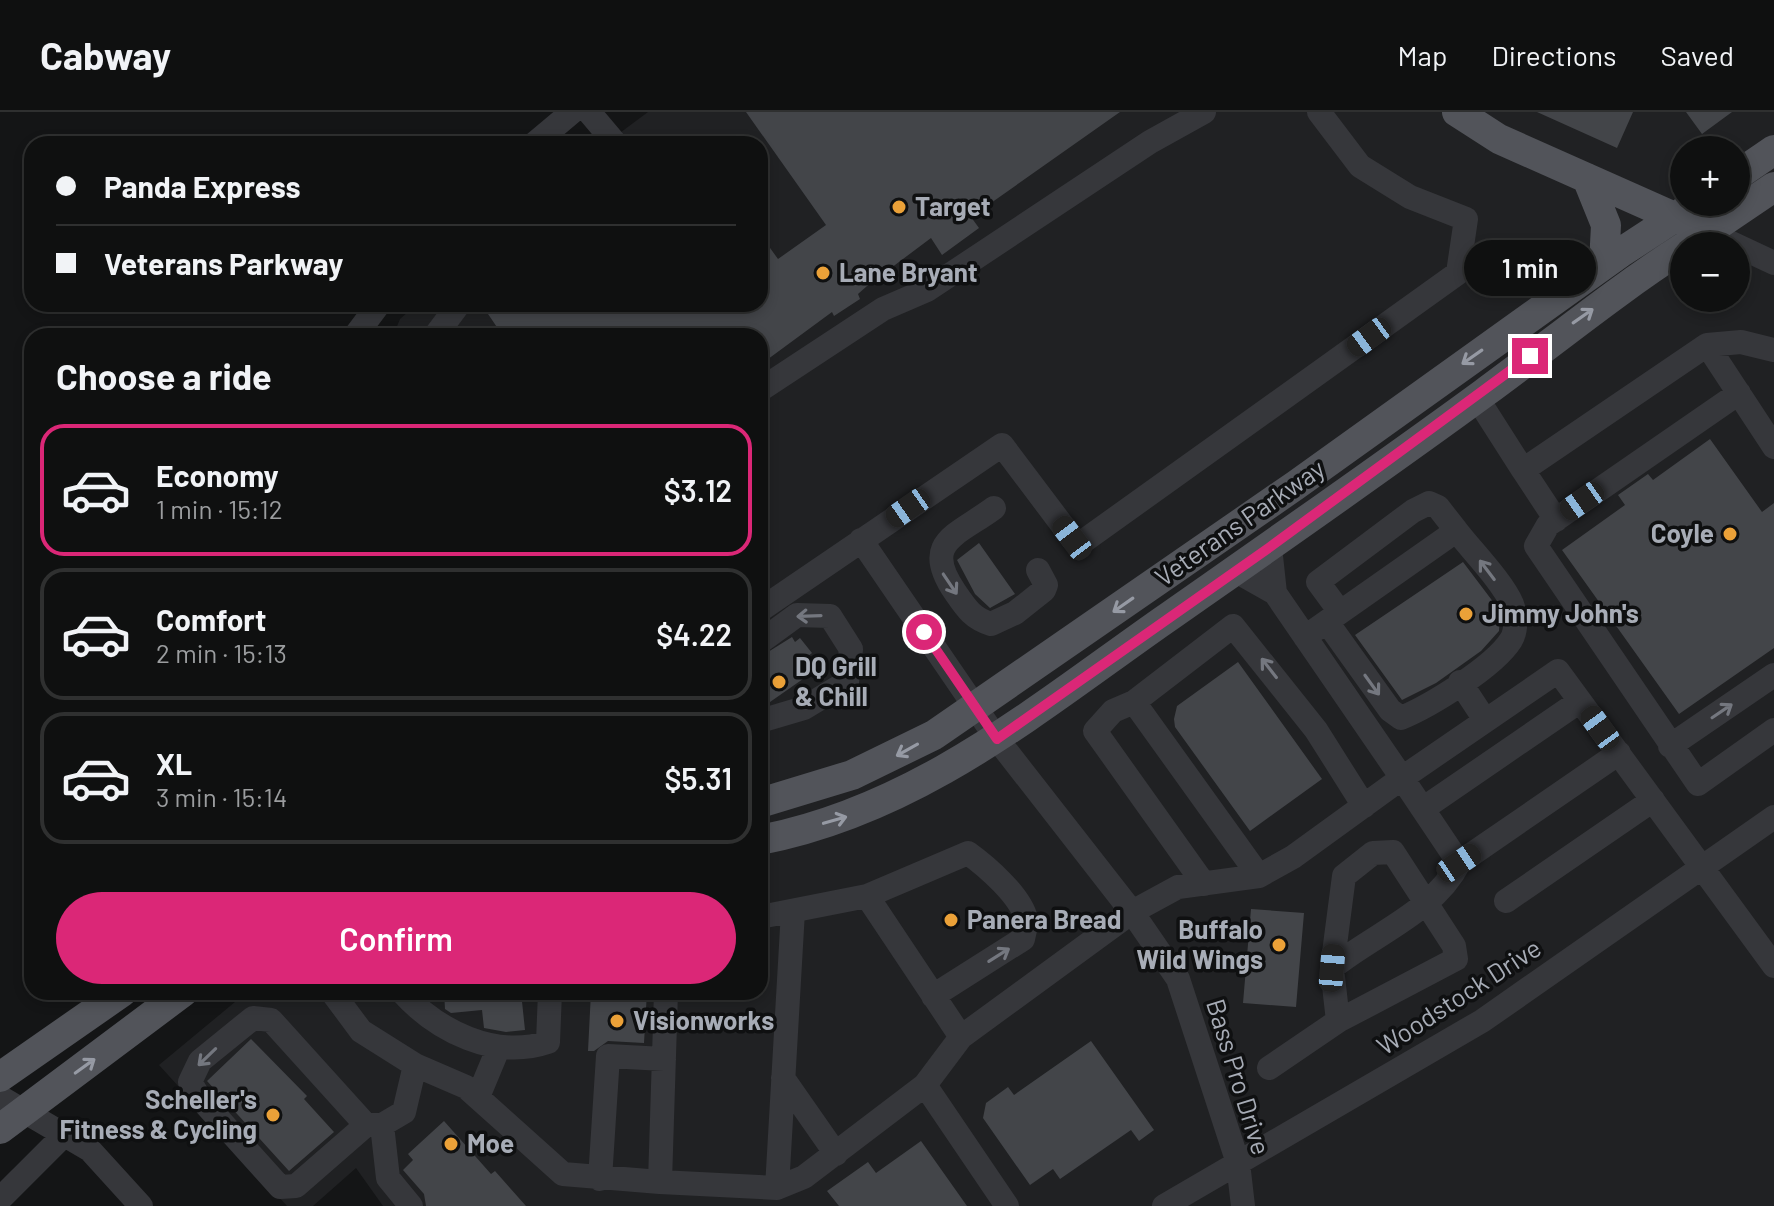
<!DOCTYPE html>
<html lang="en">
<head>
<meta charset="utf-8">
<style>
	:root { --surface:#0f1010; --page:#181919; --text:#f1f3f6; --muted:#9b9d9f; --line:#2f3030; --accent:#db2777 }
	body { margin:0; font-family:Barlow,sans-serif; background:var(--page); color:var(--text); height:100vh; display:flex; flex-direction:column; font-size:30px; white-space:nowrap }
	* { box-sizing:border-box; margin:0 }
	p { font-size:26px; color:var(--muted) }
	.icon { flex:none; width:44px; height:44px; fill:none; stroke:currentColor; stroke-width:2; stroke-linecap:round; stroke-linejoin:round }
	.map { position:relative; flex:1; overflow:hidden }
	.details { position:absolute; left:24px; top:216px; width:744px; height:672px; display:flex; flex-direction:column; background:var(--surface); border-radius:24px; box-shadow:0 4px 12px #0003,0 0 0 2px var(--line) }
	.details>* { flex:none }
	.banner { position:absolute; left:24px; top:24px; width:744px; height:176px; border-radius:24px; box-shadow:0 4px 12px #0003,0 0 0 2px var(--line); display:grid; align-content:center; height:176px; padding:0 32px; background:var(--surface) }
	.fabs { position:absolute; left:1670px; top:24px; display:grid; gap:16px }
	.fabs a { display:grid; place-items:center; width:80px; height:80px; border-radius:50%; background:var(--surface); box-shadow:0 4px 12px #0003,0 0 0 2px var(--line); font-size:40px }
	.end { position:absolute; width:36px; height:36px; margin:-18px; border:10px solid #db2777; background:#fff; box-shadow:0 0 0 4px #fff }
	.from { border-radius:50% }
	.bubble { position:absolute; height:56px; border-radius:28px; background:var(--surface); box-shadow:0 4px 12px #0003,0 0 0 2px var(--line); font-size:26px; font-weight:600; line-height:56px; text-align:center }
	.car { position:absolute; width:24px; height:48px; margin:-24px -12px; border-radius:10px; box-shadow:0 0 6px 2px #0007; background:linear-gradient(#222 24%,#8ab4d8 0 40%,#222 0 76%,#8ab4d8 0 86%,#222 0) }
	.banner b { display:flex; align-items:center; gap:28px; height:76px; font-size:30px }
	.banner b+b { border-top:2px solid var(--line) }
	.banner i { width:20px; height:20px; background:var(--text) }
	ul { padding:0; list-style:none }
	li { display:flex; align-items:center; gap:24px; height:132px; margin:0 16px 12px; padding:0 16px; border:4px solid var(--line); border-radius:24px }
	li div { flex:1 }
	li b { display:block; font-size:30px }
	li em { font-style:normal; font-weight:600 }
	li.on { border-color:var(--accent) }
	li>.icon { width:72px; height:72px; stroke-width:1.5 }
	h2 { padding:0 32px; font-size:36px; line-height:96px }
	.primary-button { display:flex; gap:16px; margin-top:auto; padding:16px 32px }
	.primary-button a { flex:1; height:92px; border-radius:48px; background:var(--accent); color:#fff; font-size:32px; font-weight:600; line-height:92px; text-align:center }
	header { display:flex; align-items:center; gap:48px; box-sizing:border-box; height:112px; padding:0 40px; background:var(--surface); border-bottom:2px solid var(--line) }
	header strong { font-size:38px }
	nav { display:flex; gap:44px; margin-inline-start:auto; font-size:28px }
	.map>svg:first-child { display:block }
	.built { fill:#202123; fill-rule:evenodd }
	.building { fill:#434549 }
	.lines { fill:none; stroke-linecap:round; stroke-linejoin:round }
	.minor { stroke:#36373b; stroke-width:24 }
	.major { stroke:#52545a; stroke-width:30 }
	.oneway { stroke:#969aa4 }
	.oneway2 { stroke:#74777f }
	.route { stroke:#db2777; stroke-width:10 }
	.poi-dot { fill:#eba138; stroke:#0f1011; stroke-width:3 }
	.labels { text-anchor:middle; stroke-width:7; stroke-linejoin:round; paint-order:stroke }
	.poi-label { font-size:26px; font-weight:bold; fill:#a7acb6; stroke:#0f1011; text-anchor:start }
	.street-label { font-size:26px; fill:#a7acb6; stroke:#0f1011 }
</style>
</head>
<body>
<header>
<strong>Cabway</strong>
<nav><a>Map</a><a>Directions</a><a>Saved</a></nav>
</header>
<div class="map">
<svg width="1774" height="1094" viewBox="0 0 1774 1094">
	<rect width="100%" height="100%" fill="#141516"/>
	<path class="built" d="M 648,0 L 1774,0 L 1774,1094 L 383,1094 L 356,1056 L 313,1094 L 287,1094 L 159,953 L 247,880 L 760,880 L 760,224 L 393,224 L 400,207 L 417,192 L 760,192 L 760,32 L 605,32 ZM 1684,38 L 1736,38 L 1736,90 L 1684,90 ZM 1684,134 L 1736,134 L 1736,186 L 1684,186 Z"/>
	<path class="building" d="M 746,0 L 1120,0 L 971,105 L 979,116 L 942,143 L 931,126 L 867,174 L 858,182 L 860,187 L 834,204 L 832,200 L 760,253 L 760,224 L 503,224 L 488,202 L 502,192 L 760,192 L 760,122 L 778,147 L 826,113 Z
		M 1537,0 L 1633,0 L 1617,36 Z
		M 1686,0 L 1732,0 L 1702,22 Z
		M 1710,327 L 1762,400 L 1774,391 L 1774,536 L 1679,602 L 1562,438 L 1625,393 L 1618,383 L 1648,362 L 1653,368 Z
		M 979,431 L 1015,482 L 990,496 L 975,482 L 957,448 Z
		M 1463,450 L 1494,491 L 1500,504 L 1499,519 L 1481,539 L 1436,571 L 1402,588 L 1355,523 Z
		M 792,525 L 795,530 L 800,526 L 812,541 L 804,547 L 813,560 L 770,590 L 760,593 L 760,545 Z
		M 1238,550 L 1322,667 L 1250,719 L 1175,615 L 1174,607 L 1177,594 Z
		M 1251,797 L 1304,801 L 1296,895 L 1243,891 Z
		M 444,880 L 521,880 L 525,918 L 506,920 L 484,916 L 482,898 L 451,901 L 445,897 Z
		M 591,880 L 647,880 L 644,931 L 608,929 L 594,939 L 588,939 Z
		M 251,927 L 307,984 L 304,987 L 334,1020 L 289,1059 L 207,969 Z
		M 1091,929 L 1154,1018 L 1139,1029 L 1131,1018 L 1060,1067 L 1053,1057 L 1030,1073 L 983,1006 L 986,991 L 1008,975 L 1014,983 Z
		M 444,1009 L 491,1062 L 495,1059 L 526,1094 L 426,1094 L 424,1082 L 403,1058 L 413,1048 L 408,1042 Z
		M 921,1029 L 967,1094 L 839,1094 L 827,1079 L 868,1050 L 876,1061 Z"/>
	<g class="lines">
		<path class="minor" d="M 589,0 L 616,32
			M 534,32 L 572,0
			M 1708,120 L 1774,151
			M 355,224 L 379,192
			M 435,224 L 459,192
			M 1707,233 L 1774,335
			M 760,278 L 883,197 L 927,178 L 1150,30 L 1204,0
			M 1739,281 L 1548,413 L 1536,434 L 1698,672 L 1774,618
			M 1477,286 L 1523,358 L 1707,233 L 1741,230 L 1774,238
			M 1523,358 L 1556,408
			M 994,396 C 956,424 921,430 955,480 C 966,496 972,506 991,512 L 1015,501 L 1044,478 L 1046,473 L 1038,458
			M 861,428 L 997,627 L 1132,800 L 1178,867 L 1238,1051 L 1243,1094
			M 1270,435 L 1275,481
			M 760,498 L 1002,333 L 1072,426 L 1081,431 L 1458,161 L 1466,107 L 1410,85 L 1360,54 L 1319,0
			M 1327,510 L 1390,598 L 1401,606 C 1430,594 1494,555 1511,528 C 1517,518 1516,503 1512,492 C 1502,469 1472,439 1456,418
			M 1305,525 L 1446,426 L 1456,418 L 1438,395 L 1429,391 L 1413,399 L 1318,470 L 1340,500
			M 760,530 L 797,503 L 830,504 L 851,537 L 847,570 L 804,596 L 760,609
			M 1460,570 L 1485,608
			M 1134,590 L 1233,514 L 1316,618 L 1364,694
			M 1670,634 L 1774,563
			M 1424,696 L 1580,589
			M 1459,751 L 1619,641
			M 1204,772 L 1095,619 L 1113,599 L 1134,590 L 1259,764
			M 867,784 L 968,741 C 986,754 1021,784 1026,807 C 1027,813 1024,821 1023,827 L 933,884
			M 1506,789 L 1653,688
			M 760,805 L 867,784 L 961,925
			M 1332,856 L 1344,764 L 1373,741 L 1393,740 L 1454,834 L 1456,847 L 1338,909
			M 332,880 L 361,919 L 415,953 L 404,1000 L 382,1013 L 366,1013 L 271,908 L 253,906 L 200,949 L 190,970 L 199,985 L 280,1075 L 296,1074 L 366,1013
			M 402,880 C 437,919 495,948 548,930 L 550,880
			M 415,953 L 466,975 L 563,1062 L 660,1070 L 666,880
			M 1269,956 L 1338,909 L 1332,856 C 1374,822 1434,800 1459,751 L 1402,666 L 1558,559 L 1774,854
			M 783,966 L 836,1042
			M 0,985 L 90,1038 L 141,1094
			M 478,985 L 498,937
			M 382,1013 L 388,1066 L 411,1094
			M 600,1067 L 608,944 L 664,947
			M 660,1070 L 777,1076 L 804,1065 L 925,973
			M 777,1076 L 793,799
			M 0,1087 L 63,1024
			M 1007,1094 L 925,973 L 961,925 L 1132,800 L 1178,775 L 1259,764 L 1293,745 L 1402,666 L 1275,481 L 1236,459
			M 1164,1094 L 1482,909 L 1774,705"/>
		<path class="major" d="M 1457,0 L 1499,27 L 1708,120
			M 1736,64 L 1774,38
			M 1587,66 L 1606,113 L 1604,152
			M 1691,131 L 1774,75
			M 760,691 L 852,663 L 934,623 L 1296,373 L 1620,141 L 1698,90
			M 760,728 C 917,698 1037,597 1164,508 C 1271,433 1379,358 1484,281 C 1551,232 1614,180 1684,135
			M 0,965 L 122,880
			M 0,1017 L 183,880"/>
	</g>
	<defs><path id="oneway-shaft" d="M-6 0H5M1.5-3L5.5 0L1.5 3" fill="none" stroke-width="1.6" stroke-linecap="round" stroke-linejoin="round" transform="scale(2)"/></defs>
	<g class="oneway">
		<use href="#oneway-shaft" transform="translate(1583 204) rotate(-35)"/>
		<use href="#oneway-shaft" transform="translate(1472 245) rotate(145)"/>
		<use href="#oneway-shaft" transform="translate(1123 493) rotate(145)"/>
		<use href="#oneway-shaft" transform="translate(907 638) rotate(151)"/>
		<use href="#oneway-shaft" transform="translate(835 708) rotate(-16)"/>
		<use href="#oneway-shaft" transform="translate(85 954) rotate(-36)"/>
	</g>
	<g class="oneway2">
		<use href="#oneway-shaft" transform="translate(1487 458) rotate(-127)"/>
		<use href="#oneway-shaft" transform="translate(950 472) rotate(56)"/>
		<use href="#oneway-shaft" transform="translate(809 504) rotate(178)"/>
		<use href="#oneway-shaft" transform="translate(1269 556) rotate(-128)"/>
		<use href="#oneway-shaft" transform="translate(1372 573) rotate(54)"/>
		<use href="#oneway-shaft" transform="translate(1722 599) rotate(-34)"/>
		<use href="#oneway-shaft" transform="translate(999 843) rotate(-32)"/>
		<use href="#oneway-shaft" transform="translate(207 945) rotate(136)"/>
	</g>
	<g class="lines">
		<path class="route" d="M 924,520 L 997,627 L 1270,435 L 1530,244"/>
	</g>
	<g class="poi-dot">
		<circle cx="899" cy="95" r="8"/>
		<circle cx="823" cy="161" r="8"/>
		<circle cx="1730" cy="422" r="8"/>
		<circle cx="1466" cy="502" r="8"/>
		<circle cx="779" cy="570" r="8"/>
		<circle cx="951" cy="808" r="8"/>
		<circle cx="1279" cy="833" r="8"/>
		<circle cx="617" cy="909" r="8"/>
		<circle cx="273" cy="1003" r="8"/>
		<circle cx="451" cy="1032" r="8"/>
	</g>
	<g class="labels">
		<g class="poi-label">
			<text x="915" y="104">Target</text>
			<text x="839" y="170">Lane Bryant</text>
			<text x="1714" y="431" text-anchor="end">Coyle</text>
			<text x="1482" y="511">Jimmy John's</text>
			<text x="795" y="564">DQ Grill<tspan x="795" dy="30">&amp; Chill</tspan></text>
			<text x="967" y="817">Panera Bread</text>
			<text x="1263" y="827" text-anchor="end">Buffalo<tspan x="1263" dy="30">Wild Wings</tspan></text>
			<text x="633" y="918">Visionworks</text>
			<text x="257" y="997" text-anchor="end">Scheller's<tspan x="257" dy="30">Fitness &amp; Cycling</tspan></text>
			<text x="467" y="1041">Moe</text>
		</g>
		<g class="street-label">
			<text transform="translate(1240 411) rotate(-35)" y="9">Veterans Parkway</text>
			<text transform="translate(1459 885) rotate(-33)" y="9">Woodstock Drive</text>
			<text transform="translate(1238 965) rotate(73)" y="9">Bass Pro Drive</text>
		</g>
	</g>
</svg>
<div class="fabs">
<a>+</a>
<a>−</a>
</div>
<i class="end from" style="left:924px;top:520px"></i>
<i class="end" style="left:1530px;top:244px"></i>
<div class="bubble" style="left:1464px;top:128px;width:132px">1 min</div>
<i class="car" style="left:1369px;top:225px;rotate:234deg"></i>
<i class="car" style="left:1582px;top:389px;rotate:235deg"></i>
<i class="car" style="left:908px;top:396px;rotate:235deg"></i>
<i class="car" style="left:1072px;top:426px;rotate:323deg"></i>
<i class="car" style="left:1600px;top:616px;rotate:324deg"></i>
<i class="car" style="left:1459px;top:751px;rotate:56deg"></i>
<i class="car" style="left:1332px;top:856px;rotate:5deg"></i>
<div class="banner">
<b><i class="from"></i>Panda Express</b>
<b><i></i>Veterans Parkway</b>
</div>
<section class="details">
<h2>Choose a ride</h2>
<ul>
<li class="on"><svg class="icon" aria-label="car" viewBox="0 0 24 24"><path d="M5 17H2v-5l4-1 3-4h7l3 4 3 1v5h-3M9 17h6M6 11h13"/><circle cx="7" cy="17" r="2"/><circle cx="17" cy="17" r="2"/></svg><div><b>Economy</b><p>1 min · 15:12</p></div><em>$3.12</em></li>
<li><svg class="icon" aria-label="car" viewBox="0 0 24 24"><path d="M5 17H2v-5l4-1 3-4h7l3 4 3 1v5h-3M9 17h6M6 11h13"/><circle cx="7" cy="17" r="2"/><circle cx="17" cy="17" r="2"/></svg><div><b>Comfort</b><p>2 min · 15:13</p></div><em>$4.22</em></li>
<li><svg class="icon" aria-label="car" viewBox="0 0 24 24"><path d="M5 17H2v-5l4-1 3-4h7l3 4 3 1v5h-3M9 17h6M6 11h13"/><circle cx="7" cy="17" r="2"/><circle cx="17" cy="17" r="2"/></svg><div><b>XL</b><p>3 min · 15:14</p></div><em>$5.31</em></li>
</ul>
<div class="primary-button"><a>Confirm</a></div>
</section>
</div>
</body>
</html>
